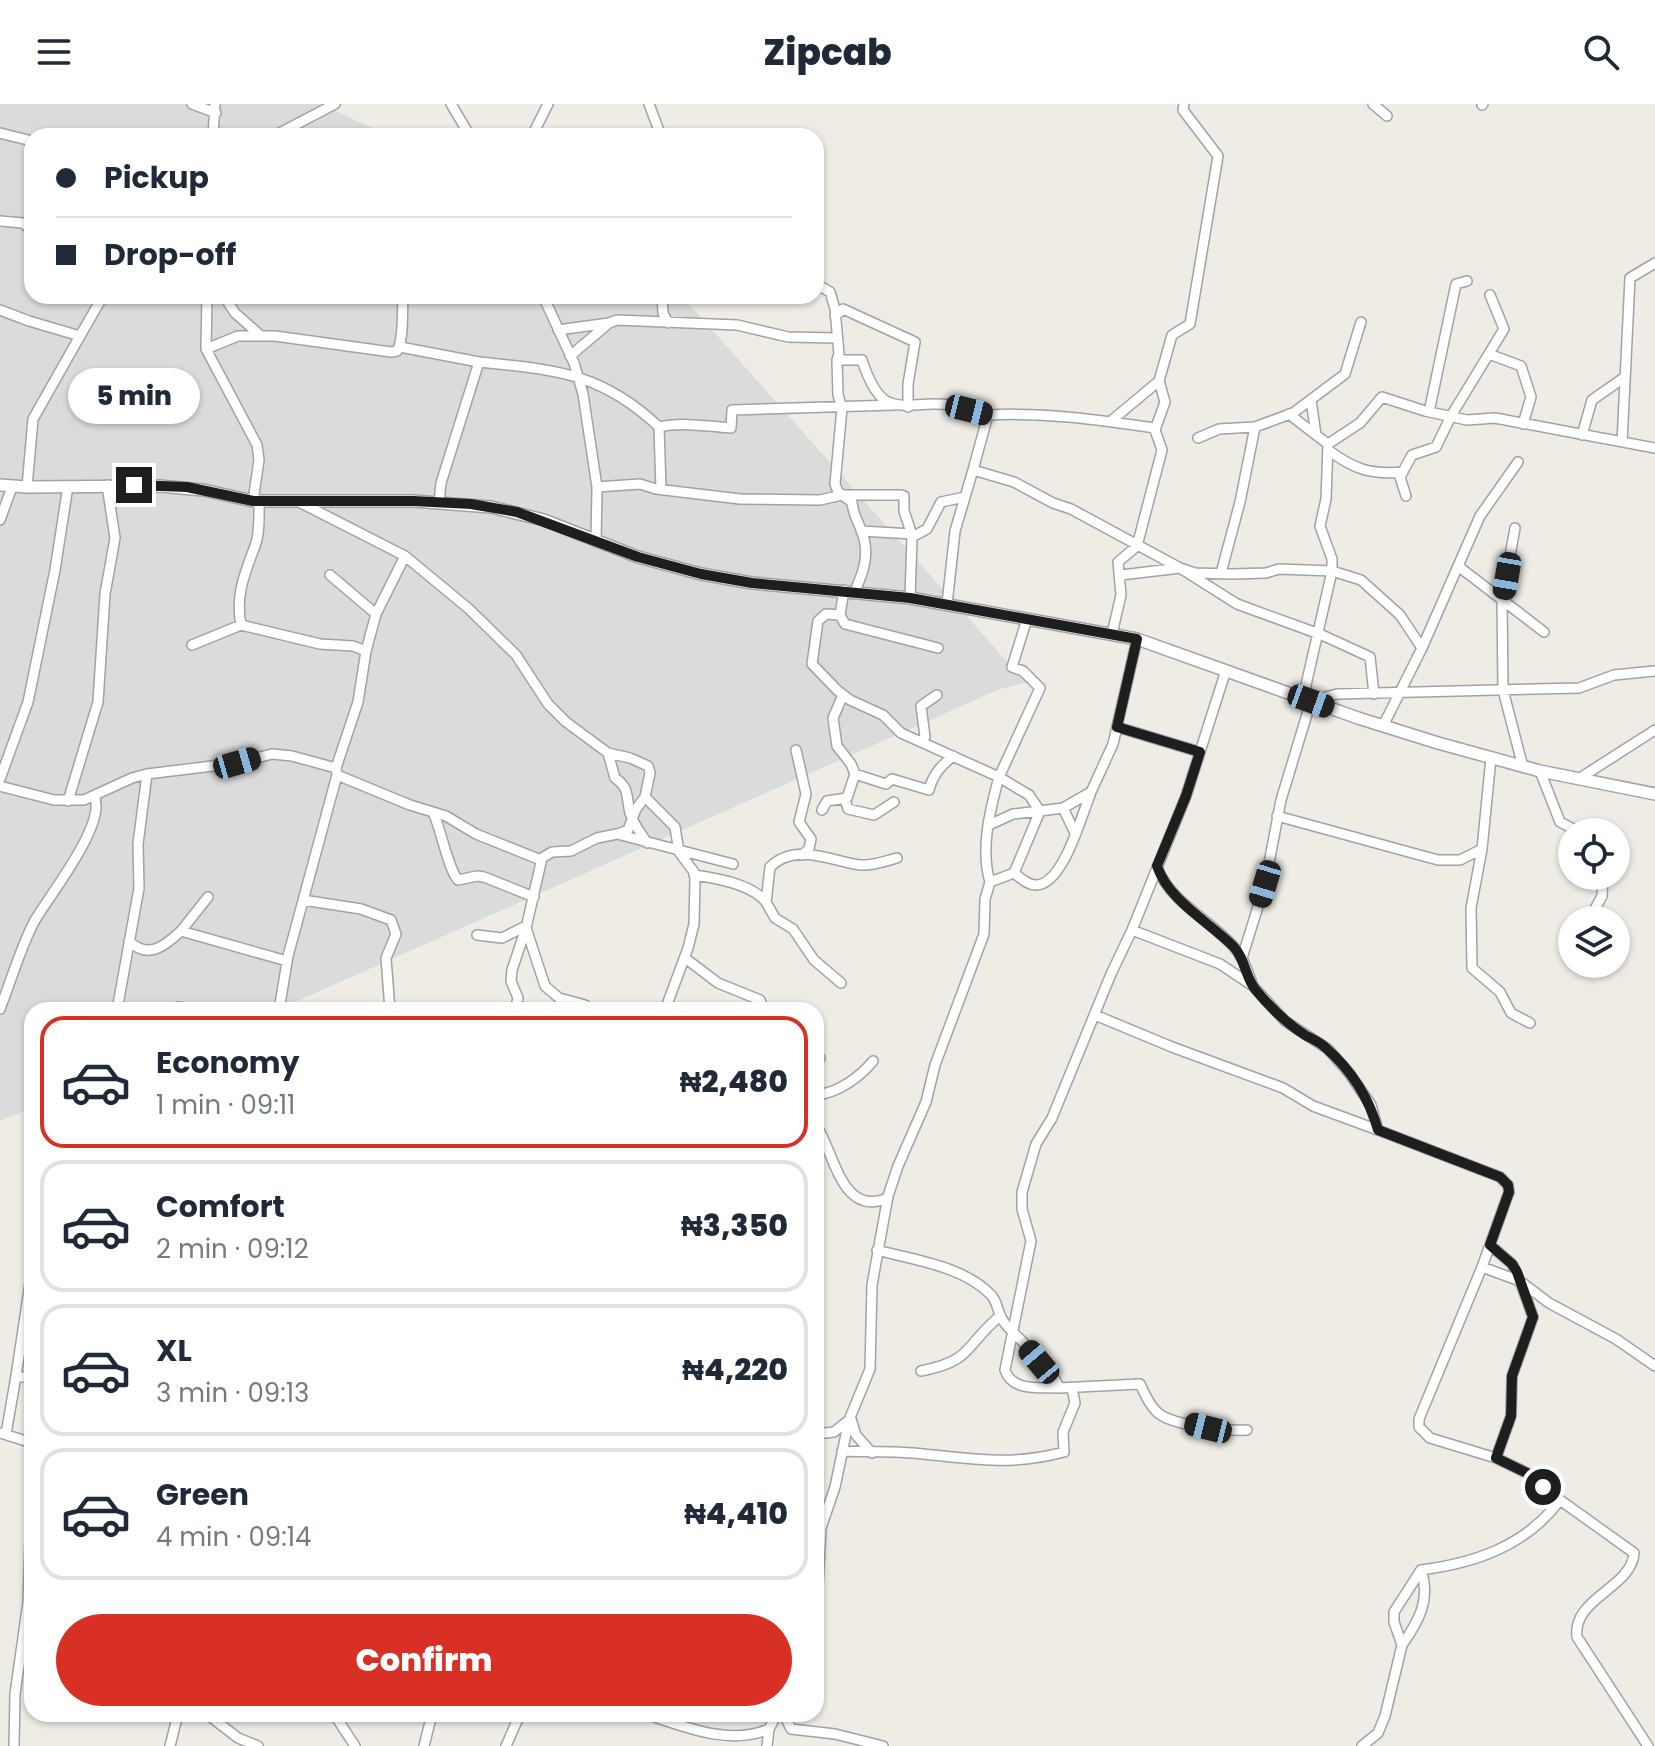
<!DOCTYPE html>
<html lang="en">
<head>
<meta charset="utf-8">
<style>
	:root { --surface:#fff; --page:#f2f2f3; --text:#1f2937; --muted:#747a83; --line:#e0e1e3; --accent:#d93025 }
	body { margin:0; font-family:Poppins,sans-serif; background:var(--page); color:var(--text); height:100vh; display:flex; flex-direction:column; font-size:30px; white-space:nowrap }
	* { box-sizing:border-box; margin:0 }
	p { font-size:26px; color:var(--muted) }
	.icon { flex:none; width:44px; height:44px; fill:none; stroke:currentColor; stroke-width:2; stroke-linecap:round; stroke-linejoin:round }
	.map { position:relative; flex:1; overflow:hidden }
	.sheet { position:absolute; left:24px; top:898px; width:800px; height:720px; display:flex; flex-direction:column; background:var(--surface); border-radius:24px; box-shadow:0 2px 6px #0004 }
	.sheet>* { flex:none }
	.hud { position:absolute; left:24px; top:24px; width:800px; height:176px; border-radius:24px; box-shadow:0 2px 6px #0004; display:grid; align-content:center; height:176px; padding:0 32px; background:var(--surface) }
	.controls { position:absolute; left:1558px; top:714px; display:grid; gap:16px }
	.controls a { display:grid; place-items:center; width:72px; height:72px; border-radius:50%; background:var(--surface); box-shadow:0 2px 6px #0004; font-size:40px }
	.end { position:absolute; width:36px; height:36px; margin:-18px; border:10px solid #1e1e1e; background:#fff; box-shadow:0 0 0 4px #fff }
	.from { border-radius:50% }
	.bubble { position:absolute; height:56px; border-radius:28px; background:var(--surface); box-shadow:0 2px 6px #0004; font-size:26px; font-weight:800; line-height:56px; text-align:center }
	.car { position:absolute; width:24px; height:48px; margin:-24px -12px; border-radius:10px; box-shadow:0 0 6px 2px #0007; background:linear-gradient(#222 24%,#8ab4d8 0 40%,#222 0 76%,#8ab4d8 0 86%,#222 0) }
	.hud b { display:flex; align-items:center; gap:28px; height:76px; font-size:30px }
	.hud b+b { border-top:2px solid var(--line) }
	.hud i { width:20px; height:20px; background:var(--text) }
	ul { padding:14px 0 0; list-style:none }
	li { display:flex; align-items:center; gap:24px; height:132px; margin:0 16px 12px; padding:0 16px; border:4px solid var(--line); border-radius:24px }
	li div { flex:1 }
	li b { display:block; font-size:30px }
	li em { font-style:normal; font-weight:800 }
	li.on { border-color:var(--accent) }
	li>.icon { width:72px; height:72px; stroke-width:1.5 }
	.primary-button { display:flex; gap:16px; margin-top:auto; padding:16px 32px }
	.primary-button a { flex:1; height:92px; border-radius:48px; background:var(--accent); color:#fff; font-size:32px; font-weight:800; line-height:92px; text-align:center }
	header { display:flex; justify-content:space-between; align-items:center; height:104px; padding:0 32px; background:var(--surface); font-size:36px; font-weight:800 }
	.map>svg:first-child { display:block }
	.residential { fill:#dcdbdb }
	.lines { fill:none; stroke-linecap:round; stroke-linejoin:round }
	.minor-casing { stroke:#a2a2a2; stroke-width:12 }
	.tertiary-casing { stroke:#a2a2a2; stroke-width:14 }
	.minor { stroke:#fff; stroke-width:9 }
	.tertiary { stroke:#fff; stroke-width:11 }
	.route { stroke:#1e1e1e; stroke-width:10 }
</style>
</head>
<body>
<header><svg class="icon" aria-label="menu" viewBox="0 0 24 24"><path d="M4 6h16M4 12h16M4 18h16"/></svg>Zipcab<svg class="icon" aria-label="search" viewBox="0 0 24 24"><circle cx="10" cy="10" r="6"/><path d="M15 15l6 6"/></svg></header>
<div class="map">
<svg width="1655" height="1642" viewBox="0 0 1655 1642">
	<rect width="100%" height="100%" fill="#eeece4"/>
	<path class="residential" d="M 0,0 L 320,0 L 390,32 L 32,32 L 32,192 L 682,192 L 1026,579 L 1000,585 L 277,906 L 32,906 L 32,1004 L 0,1017 Z"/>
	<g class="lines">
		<g class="minor-casing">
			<path id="minor" d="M 192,0 L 216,9
				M 451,0 L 470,32
				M 649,0 L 661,32
				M 1373,0 L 1387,12
				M 1482,1 L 1483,0
				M 0,29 L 32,37
				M 213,32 L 215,0
				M 274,32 L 335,0
				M 532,32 L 548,0
				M 0,117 L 23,119 L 32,127
				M 816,180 L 830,188 L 835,205 L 839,250 L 837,256 L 862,256 C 883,321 903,295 951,301 C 963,303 976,308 988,311 L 973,366 L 1014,378 L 1053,399 L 1071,405 L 1180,464 L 1237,500 L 1322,531 L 1370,553 L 1374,590
				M 207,192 L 206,245 L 257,341 L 259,356 L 253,397
				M 224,192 L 235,209 L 261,232
				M 543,192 L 574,259 L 583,290 L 597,383 L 596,438
				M 662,192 L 663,209 L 668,219
				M 0,206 L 29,217 L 80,232 L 103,192
				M 835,212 L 843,205 L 915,238 L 908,280 L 908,303
				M 558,226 L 609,219
				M 400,243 L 479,258
				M 206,245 L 238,232 L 275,232 L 391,248 L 397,247 C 404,236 402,207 403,192
				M 1489,250 L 1521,262 L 1531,293 L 1523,320
				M 570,252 L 609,219 L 617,216 L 737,221 L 788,233 L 836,234
				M 837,256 L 838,291 L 842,304 L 835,380 L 838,388 L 852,398 C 853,413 861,421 864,435 C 869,454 862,471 855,487
				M 1311,296 L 1316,331 L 1328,340
				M 1429,308 L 1456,180 L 1467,177
				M 1289,310 L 1316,331
				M 988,311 C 1044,308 1100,316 1155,324
				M 1111,317 L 1159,277
				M 1582,331 L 1592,296 L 1625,273
				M 1198,334 L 1219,325 L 1255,323 L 1293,309 L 1345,270 L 1361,218
				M 1622,338 L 1630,174 L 1655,159
				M 1328,346 C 1354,365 1370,371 1403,368
				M 27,383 L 33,315 L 80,232
				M 597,383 L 640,380 L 656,385 L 740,395 L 820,396 L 842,391 L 901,391 L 904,392 L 904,407 L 911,428
				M 661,385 L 659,323 C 682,318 707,322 731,324 L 732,306 L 894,301
				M 1406,392 L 1400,373 L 1412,351 L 1436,343 L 1451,312 L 1504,225 L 1490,191
				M 259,397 C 259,411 260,429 255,442 C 245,469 235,491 241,521 L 320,540 L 353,542 L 366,547
				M 439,398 L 441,379 L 479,258 C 555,266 601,268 659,323
				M 0,416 L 12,383
				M 1515,424 L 1502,496 L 1503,586 L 1523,663
				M 861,427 L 913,430
				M 405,452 L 469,505 L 516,551 L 548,600 L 566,618 L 608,649 L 630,654 L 648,662 L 650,669 L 645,693 L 675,723 L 679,748 L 694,768 L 695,775 L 694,820 L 688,844 L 665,906
				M 1458,462 L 1544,528
				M 1221,469 L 1240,398 L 1255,323
				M 330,471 L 376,510
				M 1121,471 L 1180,464 L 1195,469 L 1232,470 L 1266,469 L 1279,465 L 1332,467 L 1361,476 L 1400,511 L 1422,544
				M 844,486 L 840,511 L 826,510 L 818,517 L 812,560 L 837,586 L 850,596 L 883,611 L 901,629 L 999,673 L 1040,584 L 1023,567 L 1012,563 L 1027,515
				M 910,494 L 912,433 L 927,425 L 941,398 L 965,393
				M 947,500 L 955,427 L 973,366
				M 840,511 L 845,520 L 938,544
				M 1112,530 L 1121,491 L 1118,458 L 1137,442 L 1162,346 L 1155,326 L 1165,298 L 1159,277 L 1172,231 L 1190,220 L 1218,52 L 1183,6 L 1184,0
				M 192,541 L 241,521
				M 1303,594 L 1332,467 L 1332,455 L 1320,422 L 1326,395 L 1328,340 L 1360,319 L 1382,293 L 1425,307 L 1467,316 L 1495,314 L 1655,344
				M 1383,622 L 1422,544 L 1480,412 L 1518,358
				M 1117,623 L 1200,648
				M 920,637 L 925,633 L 921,602 L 937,591
				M 796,646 L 806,690 L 799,718 L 811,735 L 809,745 L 802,751
				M 608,649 L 615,674 C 630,684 626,693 630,709 C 633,720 641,729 647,739
				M 1540,667 L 1560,718 L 1579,728
				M 855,670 L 886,680 L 892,675 L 929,686 C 933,670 941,662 953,652
				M 337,671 L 410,701 L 446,712 L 476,730 L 541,756
				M 1580,674 L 1655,626
				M 0,675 L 28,598 L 55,466 L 68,382
				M 0,682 L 54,696 L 84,696 L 132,674 L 147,670 L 237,659 L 272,650 L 292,652 L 336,664
				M 845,695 L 848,705 L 874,711 L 894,698
				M 68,697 L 98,598 L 105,490 L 115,434 L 107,381
				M 1063,704 L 1075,729
				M 822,706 L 827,697 L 847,694 L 855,670 L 851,660 L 837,642 L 833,614 L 843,591
				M 433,708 C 441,725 448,765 458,776 L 477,772 L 484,773 L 534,793
				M 1277,712 L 1438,756 L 1460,756 L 1482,745 L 1491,654
				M 989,721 L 1013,710 L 1040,707
				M 618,730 L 628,726 L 636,705 L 645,693
				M 1482,745 L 1471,804 L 1472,864 L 1500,888 L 1511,909 L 1530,919
				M 1157,763 C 1170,798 1210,816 1234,843 C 1244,854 1248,869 1253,882
				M 1014,769 C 1021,774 1027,781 1036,781 C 1063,781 1081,713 1090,691
				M 694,771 C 716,774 752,780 766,798 L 770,763 C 796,738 831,757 860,761 C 873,762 885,757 897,754
				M 990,778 C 980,745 990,706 999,673 L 1029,691 L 1040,707
				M 208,793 L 181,827 L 287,857
				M 303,796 L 361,805 L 391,816 L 396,830 L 386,854 L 390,906
				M 766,798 L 775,814 L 793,825 L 814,856 L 841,879
				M 1589,816 L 1602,792 L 1603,772
				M 526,824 L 545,882 L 559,894 L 585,901 L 587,906
				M 1132,826 L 1220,860 L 1253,882 L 1285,917 L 1328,945 L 1349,969 L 1371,1001 L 1378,1026 L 1500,1073 L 1508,1081 L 1509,1088 L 1482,1163 L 1520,1177 L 1533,1213 L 1512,1272 L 1511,1312 L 1496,1354 L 1527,1369 L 1560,1396 C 1526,1442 1475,1459 1421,1466 L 1394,1508 L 1394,1518 L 1402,1541 L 1385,1612 L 1378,1629 L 1362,1642
				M 477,831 L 502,834 L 526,822
				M 129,837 C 148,856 165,842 181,827
				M 685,854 L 718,879 L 760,896 L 764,906
				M 1242,854 L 1265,780 L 1281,696 L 1311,597 L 1337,590 L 1579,584 L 1614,571 L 1655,567
				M 1579,864 L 1579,860
				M 178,903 L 196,906
				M 0,905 C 11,877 20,845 34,818 C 48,793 108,719 94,692
				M 117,906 L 139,784 L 138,740 L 147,670
				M 279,906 L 288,852 L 337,671 L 336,664 L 358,598 L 366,547 L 376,510 L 405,452 L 301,399
				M 515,906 L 518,894 L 511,877 L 512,866 L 526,824 L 542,754 L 552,748 L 571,747 L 597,734 L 617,730 L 733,760
				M 1095,911 L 1172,943 L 1283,984 L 1313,1002 L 1378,1026
				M 816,961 L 820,954
				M 816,991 C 838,989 860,973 873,957
				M 816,1021 C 835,1049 841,1114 888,1094
				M 1490,1141 L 1512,1160 L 1520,1177 L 1549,1199 L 1616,1235 L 1655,1262
				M 877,1146 C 913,1156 964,1162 991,1191 C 997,1197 997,1205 1001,1213 C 1005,1222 1014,1229 1021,1236 C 1034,1252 1052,1265 1059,1284 L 1140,1280 C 1144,1289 1149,1300 1156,1307 C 1169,1322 1228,1327 1247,1326
				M 1482,1163 L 1419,1315 L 1419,1323 L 1430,1334 L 1496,1354
				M 921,1267 C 973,1257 964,1242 1000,1212
				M 16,1272 L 32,1166
				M 1059,1284 C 1040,1283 1012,1288 1005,1266 L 1031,1137 L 1022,1105 L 1022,1088 L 1036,1040 L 1052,1014 L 1111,870 L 1132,826 L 1186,692 L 1226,566
				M 851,1315 L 856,1331 L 872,1349
				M 1,1329 L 32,1339
				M 6,1330 L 16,1272 L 32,1274
				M 816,1330 L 834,1328 L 849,1316
				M 842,1347 C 869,1348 896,1347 923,1350 C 976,1355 1011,1362 1064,1348 L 1063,1328 L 1075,1299 L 1072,1284
				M 1560,1396 L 1634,1449 C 1632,1484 1572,1494 1577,1533 L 1648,1642
				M 816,1519 L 821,1424 L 835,1383 L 849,1316 L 870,1265 L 872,1181 L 888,1092 L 898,1062 L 926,998 L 935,961 L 984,830 L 985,795 L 990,778 L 1014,769 L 1040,707 L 1063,704 L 1091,688 L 1113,640 L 1137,535
				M 1402,1541 C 1419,1517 1431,1495 1421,1466
				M 207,1610 L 238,1634 L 258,1642
				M 334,1610 L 355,1642
				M 646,1610 C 685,1623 730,1642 769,1625
				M 784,1610 L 791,1625 L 835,1630 L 883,1642
				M 14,1642 L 15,1590 L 28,1498 L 32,1376
				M 170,1642 L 178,1610
				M 424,1642 L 432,1610
				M 506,1642 L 520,1610
				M 767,1642 L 769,1625 L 777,1610"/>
		</g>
		<g class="tertiary-casing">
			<path id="tertiary" d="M 0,381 L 27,383 L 160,382 L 203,386 L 253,397 L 413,397 L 491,403 L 544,416 L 638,453 L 701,470 L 752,479 L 910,494 L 1137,535 L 1358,614 L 1438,639 L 1540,667 L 1655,690"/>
		</g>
		<use href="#minor" class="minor"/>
		<use href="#tertiary" class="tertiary"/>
	</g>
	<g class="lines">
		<path class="route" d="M 134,381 L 187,383 L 253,397 L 413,397 L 471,400 L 517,408 L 638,453 L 701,470 L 752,479 L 910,494 L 1137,535 L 1117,623 L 1200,648 L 1186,692 L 1157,762 C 1169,797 1208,817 1233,842 C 1245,854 1245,872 1255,885 C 1269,902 1286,919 1305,931 C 1312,935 1320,938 1326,944 C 1351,966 1369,994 1378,1026 L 1500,1073 L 1508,1081 L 1509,1088 L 1490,1141 L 1512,1160 L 1517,1168 L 1533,1213 L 1512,1272 L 1511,1312 L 1496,1354 L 1527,1369 L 1543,1383"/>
	</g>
</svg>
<div class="controls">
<a><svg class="icon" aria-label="locate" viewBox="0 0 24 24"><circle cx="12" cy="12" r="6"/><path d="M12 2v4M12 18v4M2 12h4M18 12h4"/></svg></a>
<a><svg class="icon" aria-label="layers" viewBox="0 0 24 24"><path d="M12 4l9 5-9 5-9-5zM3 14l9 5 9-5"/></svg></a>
</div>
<i class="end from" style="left:1543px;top:1383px"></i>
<i class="end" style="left:134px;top:381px"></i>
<div class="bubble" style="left:68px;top:264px;width:132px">5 min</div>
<i class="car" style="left:969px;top:306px;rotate:104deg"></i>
<i class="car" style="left:1507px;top:472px;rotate:190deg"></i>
<i class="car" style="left:1311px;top:597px;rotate:110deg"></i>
<i class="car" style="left:237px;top:659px;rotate:74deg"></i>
<i class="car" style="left:1265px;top:780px;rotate:197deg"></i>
<i class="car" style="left:1039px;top:1258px;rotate:320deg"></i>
<i class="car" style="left:1208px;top:1324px;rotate:284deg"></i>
<div class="hud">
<b><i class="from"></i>Pickup</b>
<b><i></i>Drop-off</b>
</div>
<section class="sheet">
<ul>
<li class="on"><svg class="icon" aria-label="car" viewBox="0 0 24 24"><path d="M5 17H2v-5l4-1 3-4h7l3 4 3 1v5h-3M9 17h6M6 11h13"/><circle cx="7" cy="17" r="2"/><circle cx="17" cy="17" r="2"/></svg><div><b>Economy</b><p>1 min · 09:11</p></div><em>₦2,480</em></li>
<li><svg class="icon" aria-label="car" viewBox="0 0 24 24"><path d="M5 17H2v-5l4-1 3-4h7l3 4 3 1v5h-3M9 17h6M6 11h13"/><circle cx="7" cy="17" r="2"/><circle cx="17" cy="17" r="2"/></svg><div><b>Comfort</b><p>2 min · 09:12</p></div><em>₦3,350</em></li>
<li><svg class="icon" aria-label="car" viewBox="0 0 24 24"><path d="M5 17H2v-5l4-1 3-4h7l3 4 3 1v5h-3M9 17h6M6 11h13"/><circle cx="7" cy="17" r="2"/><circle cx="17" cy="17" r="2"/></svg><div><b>XL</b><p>3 min · 09:13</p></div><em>₦4,220</em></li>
<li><svg class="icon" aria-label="car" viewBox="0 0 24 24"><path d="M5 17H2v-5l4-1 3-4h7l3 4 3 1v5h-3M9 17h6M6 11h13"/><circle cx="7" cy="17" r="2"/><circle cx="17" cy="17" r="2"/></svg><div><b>Green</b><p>4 min · 09:14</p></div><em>₦4,410</em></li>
</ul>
<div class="primary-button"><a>Confirm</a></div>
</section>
</div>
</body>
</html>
